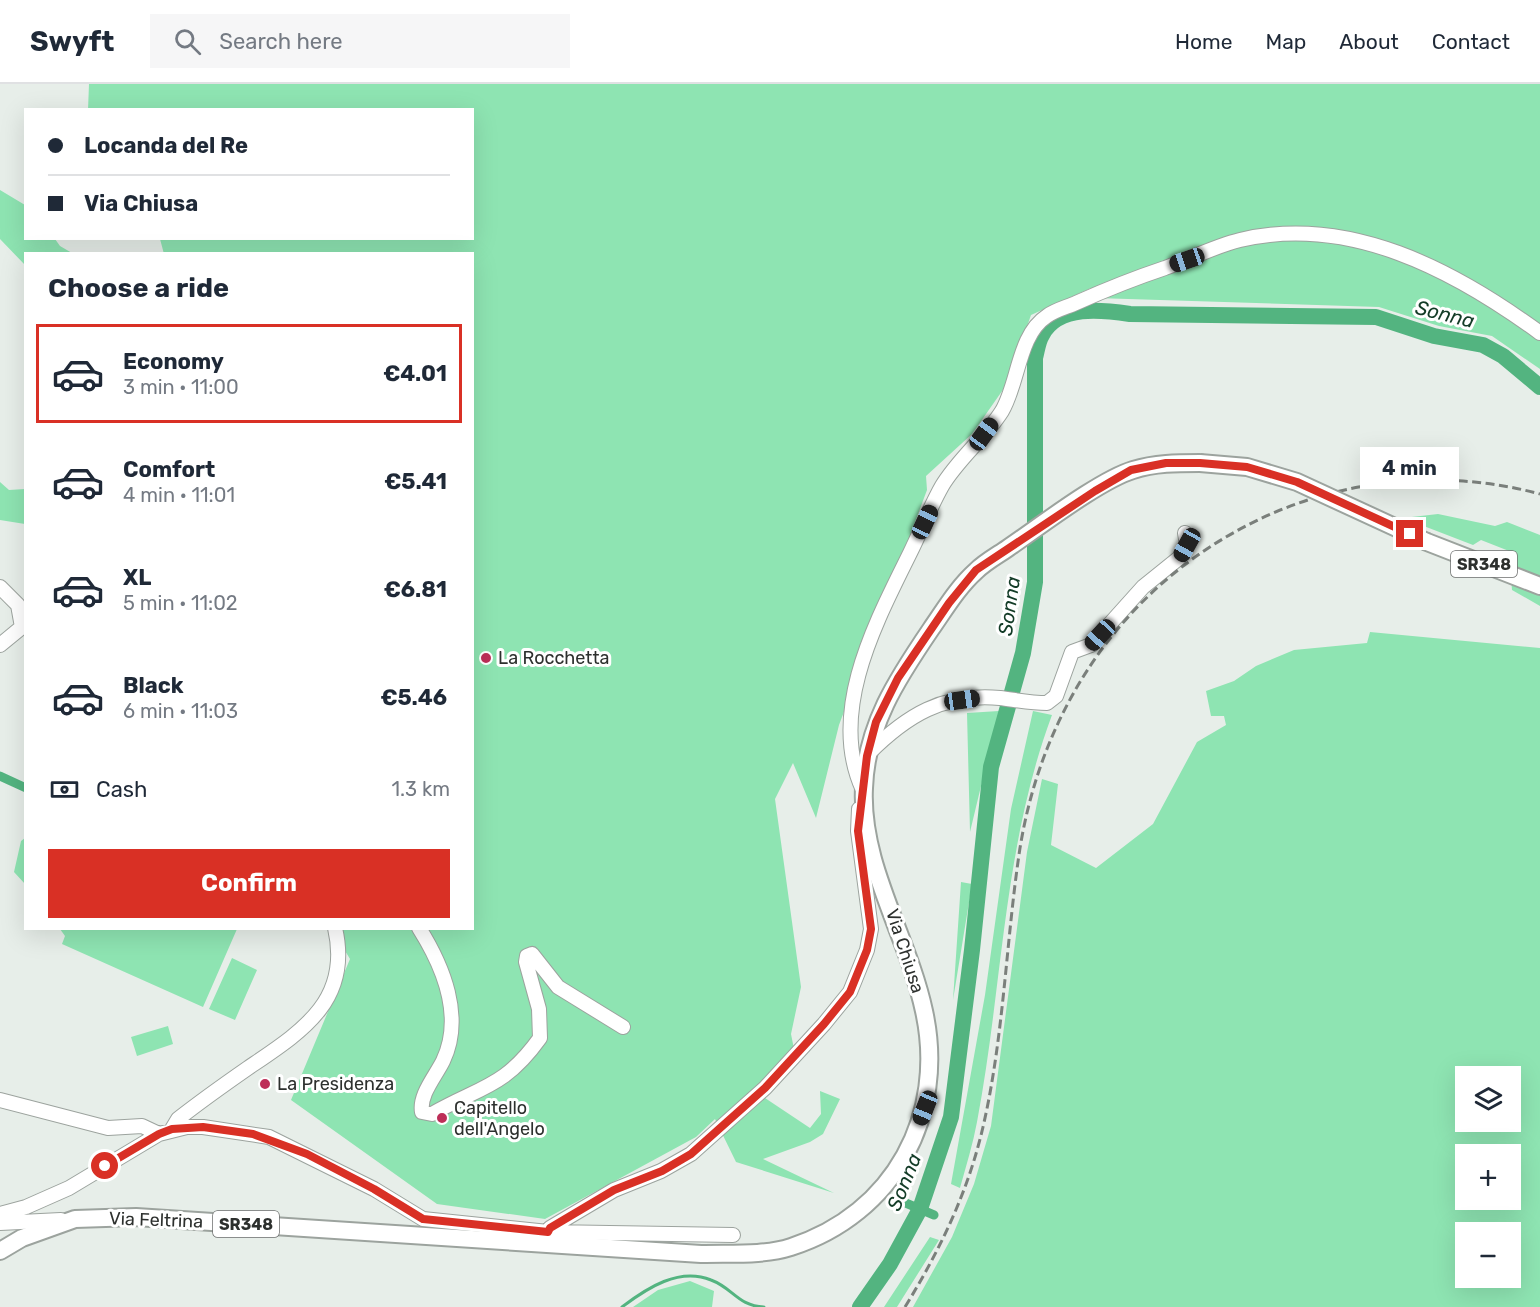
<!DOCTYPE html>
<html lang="en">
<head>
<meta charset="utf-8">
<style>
	:root { --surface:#fff; --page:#f6f6f7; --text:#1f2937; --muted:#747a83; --line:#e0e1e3; --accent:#d93025 }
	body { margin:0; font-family:Rubik,sans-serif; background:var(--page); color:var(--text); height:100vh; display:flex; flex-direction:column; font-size:22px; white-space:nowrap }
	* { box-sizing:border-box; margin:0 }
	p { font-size:20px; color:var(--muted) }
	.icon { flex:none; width:33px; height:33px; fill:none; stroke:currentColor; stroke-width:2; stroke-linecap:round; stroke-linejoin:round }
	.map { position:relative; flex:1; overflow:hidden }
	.sheet { position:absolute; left:24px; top:168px; width:450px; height:678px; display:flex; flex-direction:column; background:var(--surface); border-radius:0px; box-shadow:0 6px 24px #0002 }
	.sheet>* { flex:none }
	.guide { position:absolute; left:24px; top:24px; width:450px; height:132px; border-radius:0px; box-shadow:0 6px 24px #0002; display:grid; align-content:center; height:132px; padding:0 24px; background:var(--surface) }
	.buttons { position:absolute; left:1455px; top:982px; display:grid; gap:12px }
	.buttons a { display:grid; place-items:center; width:66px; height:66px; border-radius:0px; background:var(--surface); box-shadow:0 6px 24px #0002; font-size:30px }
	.end { position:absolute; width:27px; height:27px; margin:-14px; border:8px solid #d93025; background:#fff; box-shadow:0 0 0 3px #fff }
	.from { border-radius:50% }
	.bubble { position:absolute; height:42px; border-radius:0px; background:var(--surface); box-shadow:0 6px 24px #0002; font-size:20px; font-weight:700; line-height:42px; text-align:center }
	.car { position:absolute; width:18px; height:36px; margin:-18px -9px; border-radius:8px; box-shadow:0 0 4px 2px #0007; background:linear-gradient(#222 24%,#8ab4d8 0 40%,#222 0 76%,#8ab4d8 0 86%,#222 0) }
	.guide b { display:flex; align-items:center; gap:21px; height:57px; font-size:22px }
	.guide b+b { border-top:2px solid var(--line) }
	.guide i { width:15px; height:15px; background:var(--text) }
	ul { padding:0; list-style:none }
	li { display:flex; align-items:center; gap:18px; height:99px; margin:0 12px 9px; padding:0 12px; border:3px solid transparent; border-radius:0px }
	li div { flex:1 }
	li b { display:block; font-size:22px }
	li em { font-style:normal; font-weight:700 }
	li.selected { border-color:var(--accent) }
	li>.icon { width:54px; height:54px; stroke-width:1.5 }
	h2 { padding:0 24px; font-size:27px; line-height:72px }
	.pay { display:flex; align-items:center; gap:15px; height:66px; padding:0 24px; font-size:22px }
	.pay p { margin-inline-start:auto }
	.cta { display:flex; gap:12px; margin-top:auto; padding:12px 24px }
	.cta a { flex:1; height:69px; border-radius:0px; background:var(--accent); color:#fff; font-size:24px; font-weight:700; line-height:69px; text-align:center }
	header { display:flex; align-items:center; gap:36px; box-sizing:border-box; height:84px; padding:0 30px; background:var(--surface); border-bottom:2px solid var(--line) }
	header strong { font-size:28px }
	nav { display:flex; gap:33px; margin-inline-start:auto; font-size:21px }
	.search { width:420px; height:54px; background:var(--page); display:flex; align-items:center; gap:15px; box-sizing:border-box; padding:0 21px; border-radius:0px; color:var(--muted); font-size:22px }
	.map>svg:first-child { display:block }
	.green { fill:#8ee4b2; fill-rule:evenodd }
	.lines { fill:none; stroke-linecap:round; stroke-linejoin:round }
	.stream { stroke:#53b480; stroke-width:3 }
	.canal { stroke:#53b480; stroke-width:9 }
	.river { stroke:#53b480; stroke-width:16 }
	.minor-casing { stroke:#9ca39e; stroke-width:16 }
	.major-casing { stroke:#9ca39e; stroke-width:20 }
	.minor { stroke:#fff; stroke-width:14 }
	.major { stroke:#fff; stroke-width:16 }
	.rail { stroke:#7a7f7b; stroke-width:3; stroke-dasharray:9 4.5; stroke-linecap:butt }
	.major-bridge-casing { stroke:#9ca39e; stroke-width:20; stroke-linecap:butt }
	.major-bridge { stroke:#fff; stroke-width:16 }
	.route { stroke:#d93025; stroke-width:8 }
	.poi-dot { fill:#bd2e58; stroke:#fff; stroke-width:2 }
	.labels { text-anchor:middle; stroke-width:6; stroke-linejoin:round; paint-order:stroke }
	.shield { fill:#fff; stroke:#6c6e6d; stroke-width:1.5 }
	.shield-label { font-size:16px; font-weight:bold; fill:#2d302e }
	.poi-label { font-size:18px; fill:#2d302e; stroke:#fff; text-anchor:start }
	.street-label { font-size:18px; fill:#2d302e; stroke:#fff }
	.water-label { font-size:20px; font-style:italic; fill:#133c27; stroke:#fff }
</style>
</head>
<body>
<header>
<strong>Swyft</strong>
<div class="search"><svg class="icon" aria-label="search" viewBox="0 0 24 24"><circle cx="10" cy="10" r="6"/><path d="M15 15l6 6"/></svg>Search here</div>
<nav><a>Home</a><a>Map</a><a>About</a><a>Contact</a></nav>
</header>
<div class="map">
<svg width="1540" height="1223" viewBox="0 0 1540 1223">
	<rect width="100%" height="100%" fill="#e7eee9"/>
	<path class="green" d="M 89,0 L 1540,0 L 1540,285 L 1492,252 L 1439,242 L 1379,223 L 1096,214 L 1091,204 L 1031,231 L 1007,300 L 972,350 L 926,392 L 927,406 L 839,641 L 816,734 L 793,679 L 775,715 L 801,903 L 791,950 L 794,965 L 762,1012 L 810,1044 L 821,1030 L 820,1007 L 840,1015 L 823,1050 L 810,1058 L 763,1075 L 834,1109 L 736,1078 L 715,1035 L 696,1053 L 545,1135 L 437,1120 L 291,1016 L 350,875 L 332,845 L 472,844 L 472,170 L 164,170 L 160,155 L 472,154 L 472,26 L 88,26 Z
		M 0,106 L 25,121 L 26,154 L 55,155 L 60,162 L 72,169 L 26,170 L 25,181 L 0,155 Z
		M 0,398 L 9,406 L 25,405 L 25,440 L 0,436 Z
		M 1438,430 L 1495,442 L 1507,438 L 1540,451 L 1540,522 L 1512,506 L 1509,467 L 1481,456 L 1473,461 L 1403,434 Z
		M 1370,548 L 1540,564 L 1540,1223 L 913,1223 L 952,1153 L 974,1100 L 991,1042 L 1027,768 L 1042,695 L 1058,700 L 1051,761 L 1096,784 L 1153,740 L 1197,658 L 1226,641 L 1224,632 L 1211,632 L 1206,607 L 1234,597 L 1256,582 L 1294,566 L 1367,559 ZM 1466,993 L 1510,993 L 1510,1038 L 1466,1038 ZM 1466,1071 L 1510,1071 L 1510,1116 L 1466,1116 ZM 1466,1149 L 1510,1149 L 1510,1194 L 1466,1194 Z
		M 999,627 L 970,748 L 967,629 Z
		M 1033,627 L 1052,631 C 1003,762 1003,901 977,1038 C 973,1060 966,1082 960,1104 L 951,1100 L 985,911 L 1011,725 Z
		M 25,754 L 25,800 L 14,788 L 21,757 Z
		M 961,798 L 972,800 L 953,916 Z
		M 60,845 L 237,845 L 203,923 L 62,860 L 65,852 Z
		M 232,874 L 257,886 L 235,936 L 209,925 Z
		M 168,942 L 173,960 L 137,972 L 131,953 Z
		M 930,1153 L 939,1156 L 897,1223 L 884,1223 Z
		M 690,1197 L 714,1207 L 712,1223 L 633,1223 L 658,1206 Z"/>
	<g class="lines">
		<path class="stream" d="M 622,1223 C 647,1204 679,1183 711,1196 C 733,1204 738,1222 764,1223"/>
		<path class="canal" d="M 0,692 L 26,704
			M 901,1117 L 934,1131"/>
		<path class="river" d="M 860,1223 L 890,1180 L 920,1125 L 951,1033 L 972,866 L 991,683 L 1023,569 L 1035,498 L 1035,274 C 1037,267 1038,257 1042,251 C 1058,220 1103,226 1130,230 L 1376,233 L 1434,252 L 1483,261 L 1503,272 L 1540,303"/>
		<g class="minor-casing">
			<path id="minor" d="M 0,503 L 18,521 L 22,543 L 0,561
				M 868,670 C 907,631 943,609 1000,614 C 1016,616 1031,619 1047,619 L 1056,612 L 1072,568 L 1091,561 L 1143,503 L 1179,474 L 1187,461 L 1185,449
				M 863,706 C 827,628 876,538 910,469 C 921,447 930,423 942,402 C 958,375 985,354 1002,327 C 1019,298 1018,251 1047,232 C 1055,226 1067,223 1076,219 C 1105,206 1135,194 1165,184 C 1190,175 1215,162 1240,156 C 1349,130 1454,186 1540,249
				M 419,844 C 443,882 464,933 443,977 C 435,993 419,1011 422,1028 L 432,1030 C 481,1002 504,1004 540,954 L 539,925 L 526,878 L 527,872 L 532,870 L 558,903 L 623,943
				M 0,1016 L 108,1044 L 142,1042 L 159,1050
				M 172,1045 L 178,1035 C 201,1017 225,1000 248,984 C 301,948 352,917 335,844
				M 0,1130 L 26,1123 L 69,1104 L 159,1050 L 187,1043 L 203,1043 L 269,1053 L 374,1105 L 423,1135 L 548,1148 L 733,1151
				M 0,1139 L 61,1136
				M 548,1148 L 550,1144 L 614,1106 L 661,1087 L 691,1070 L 765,1004 L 824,940 L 850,908 L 867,866 L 871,845 L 858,747 L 859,725"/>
		</g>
		<g class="major-casing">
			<path id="major" d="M 1427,458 L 1540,502
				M 0,1167 L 22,1154 L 75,1135 L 136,1133 L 701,1170 C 729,1169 763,1172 791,1163 C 894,1130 947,1031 924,927 C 908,852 860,781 864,704 C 866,642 897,595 931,545 C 945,525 958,503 976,487 C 985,478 998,471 1008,464 C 1039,443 1100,396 1133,386 C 1155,379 1177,379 1200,379"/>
		</g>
		<use href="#minor" class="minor"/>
		<use href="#major" class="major"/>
		<path class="rail" d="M 905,1223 C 940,1166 968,1108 983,1043 C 1004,952 1006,856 1020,764 C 1043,621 1127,498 1260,435 C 1346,394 1448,385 1540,410"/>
		<g class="major-bridge-casing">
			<path id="major-bridge" d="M 1200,379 L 1247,383 L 1297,398 L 1427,458"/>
		</g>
		<use href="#major-bridge" class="major-bridge"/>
	</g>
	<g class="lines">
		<path class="route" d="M 105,1082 L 159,1050 L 172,1045 L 203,1043 L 253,1050 L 307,1070 L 374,1105 L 423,1135 L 548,1148 L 550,1144 L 614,1106 L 662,1087 L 691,1070 L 765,1004 L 824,940 L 850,908 L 867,866 L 871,845 L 858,747 L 867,672 L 876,638 L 898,594 L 949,519 L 976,486 L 1095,407 L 1131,386 L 1166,379 L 1200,379 L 1247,383 L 1297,398 L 1410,450"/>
	</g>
	<g class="poi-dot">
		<circle cx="486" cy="574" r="6"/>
		<circle cx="265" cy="1000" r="6"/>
		<circle cx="442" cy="1034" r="6"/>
	</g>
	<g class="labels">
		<g class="shield">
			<rect x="1451" y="467" width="66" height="26" rx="4.5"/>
			<rect x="213" y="1127" width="66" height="26" rx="4.5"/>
		</g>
		<g class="shield-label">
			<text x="1484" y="486">SR348</text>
			<text x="246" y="1146">SR348</text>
		</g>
		<g class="poi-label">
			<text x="498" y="580">La Rocchetta</text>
			<text x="277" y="1006">La Presidenza</text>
			<text x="454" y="1030">Capitello<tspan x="454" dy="21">dell'Angelo</tspan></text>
		</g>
		<g class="street-label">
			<text transform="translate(905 867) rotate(72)" y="6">Via Chiusa</text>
			<text transform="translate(156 1136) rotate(2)" y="6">Via Feltrina</text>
		</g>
		<g class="water-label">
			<text transform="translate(1445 230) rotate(14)" y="7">Sonna</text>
			<text transform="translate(1009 522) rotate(-82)" y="7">Sonna</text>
			<text transform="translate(904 1098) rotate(-68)" y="7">Sonna</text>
		</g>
	</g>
</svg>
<div class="buttons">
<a><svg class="icon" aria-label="layers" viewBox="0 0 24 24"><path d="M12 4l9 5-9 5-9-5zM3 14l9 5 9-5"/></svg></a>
<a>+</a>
<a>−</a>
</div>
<i class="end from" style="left:105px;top:1082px"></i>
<i class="end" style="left:1410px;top:450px"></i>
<div class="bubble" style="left:1360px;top:363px;width:99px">4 min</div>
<i class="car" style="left:1187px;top:176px;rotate:251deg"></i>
<i class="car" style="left:984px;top:350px;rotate:36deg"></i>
<i class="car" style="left:925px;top:438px;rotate:25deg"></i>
<i class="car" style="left:1187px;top:461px;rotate:209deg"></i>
<i class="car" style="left:1100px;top:551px;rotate:223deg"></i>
<i class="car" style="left:962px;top:616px;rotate:82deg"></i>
<i class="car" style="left:925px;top:1024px;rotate:202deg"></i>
<div class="guide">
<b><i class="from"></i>Locanda del Re</b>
<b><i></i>Via Chiusa</b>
</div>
<section class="sheet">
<h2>Choose a ride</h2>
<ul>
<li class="selected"><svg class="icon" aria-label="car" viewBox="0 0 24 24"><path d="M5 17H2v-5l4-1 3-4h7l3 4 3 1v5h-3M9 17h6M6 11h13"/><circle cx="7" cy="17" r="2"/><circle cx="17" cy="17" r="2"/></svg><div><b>Economy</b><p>3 min · 11:00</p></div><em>€4.01</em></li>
<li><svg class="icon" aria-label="car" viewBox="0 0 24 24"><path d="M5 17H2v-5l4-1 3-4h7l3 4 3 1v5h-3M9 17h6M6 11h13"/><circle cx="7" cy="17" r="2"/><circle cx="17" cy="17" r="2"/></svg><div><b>Comfort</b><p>4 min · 11:01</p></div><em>€5.41</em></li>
<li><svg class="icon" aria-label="car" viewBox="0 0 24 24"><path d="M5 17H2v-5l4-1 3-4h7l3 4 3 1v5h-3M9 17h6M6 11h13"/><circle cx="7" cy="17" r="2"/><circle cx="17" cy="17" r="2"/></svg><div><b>XL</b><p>5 min · 11:02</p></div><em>€6.81</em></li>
<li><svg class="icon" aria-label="car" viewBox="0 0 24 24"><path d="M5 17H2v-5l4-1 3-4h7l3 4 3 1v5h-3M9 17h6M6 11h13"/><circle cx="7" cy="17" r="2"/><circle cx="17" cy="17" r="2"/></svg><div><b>Black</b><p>6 min · 11:03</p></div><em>€5.46</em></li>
</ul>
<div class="pay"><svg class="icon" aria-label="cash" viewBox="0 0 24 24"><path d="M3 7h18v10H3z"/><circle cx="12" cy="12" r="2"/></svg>Cash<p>1.3 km</p></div>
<div class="cta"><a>Confirm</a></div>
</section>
</div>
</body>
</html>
